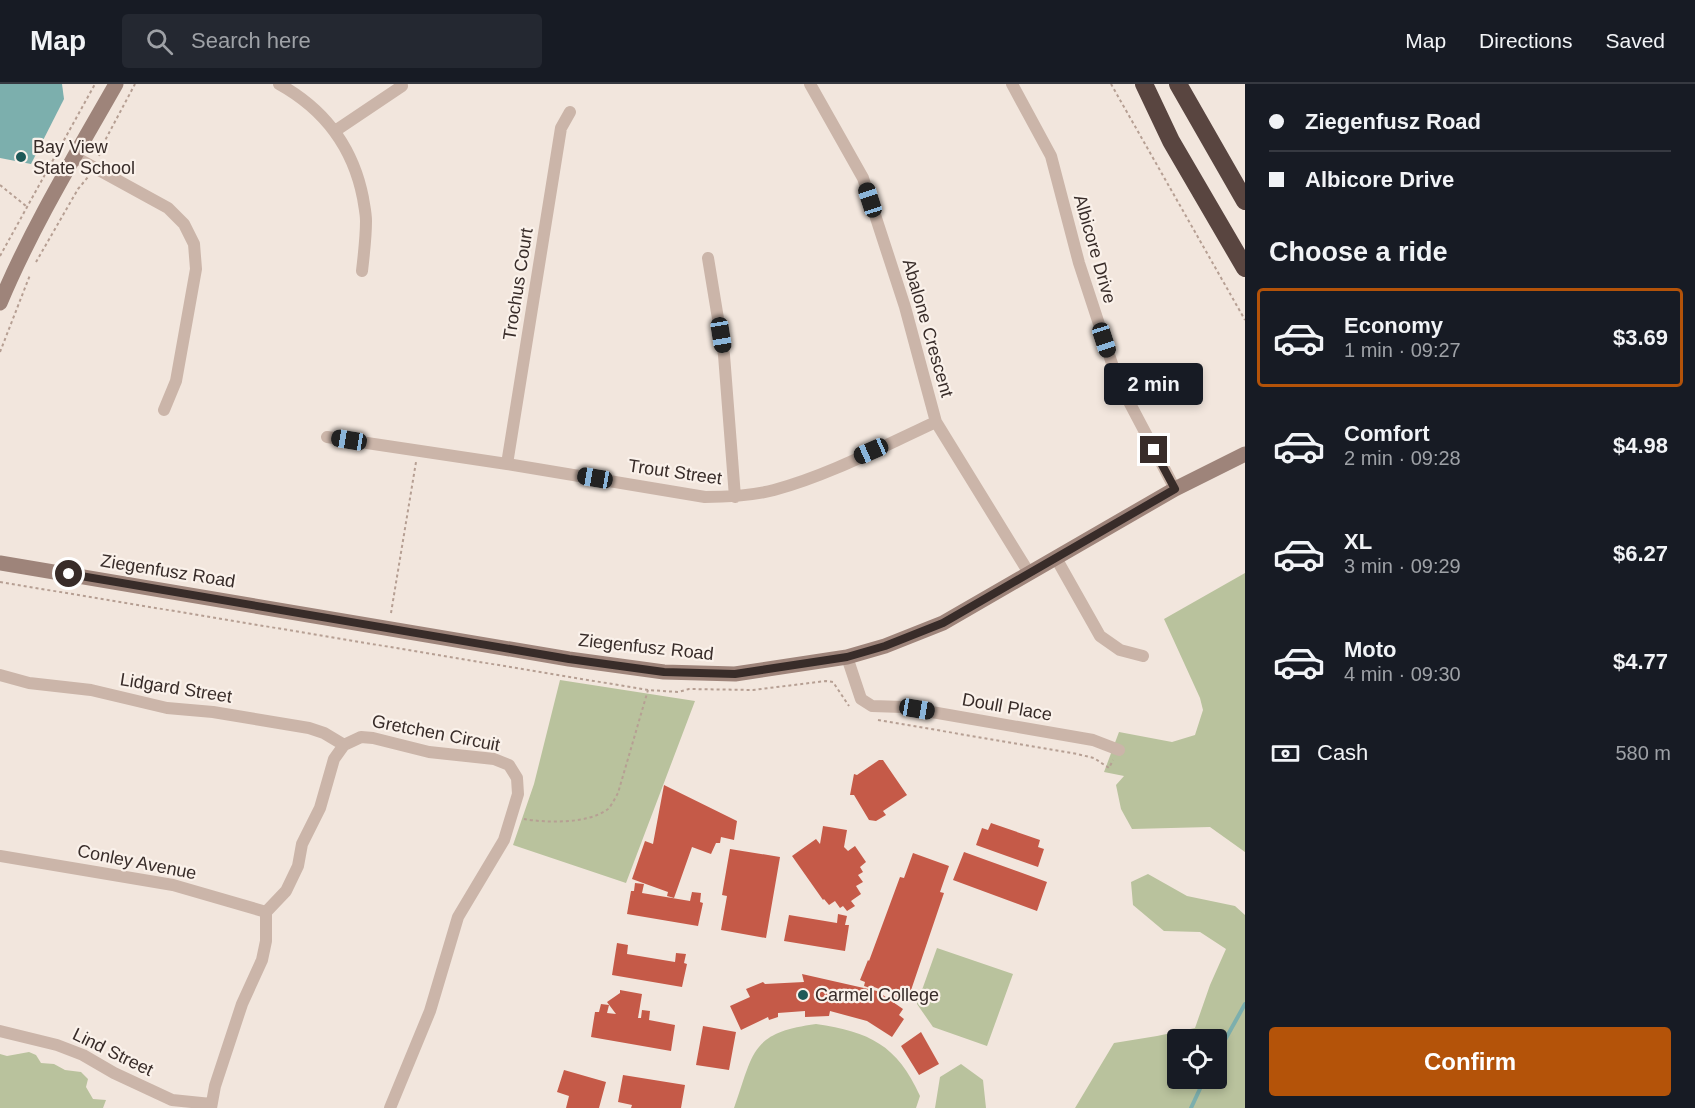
<!DOCTYPE html>
<html lang="en">
<head>
<meta charset="utf-8">
<style>
	:root { --surface:#171b24; --page:#242831; --text:#f1f3f6; --muted:#9ea1a6; --line:#363941; --accent:#b45309 }
	body { margin:0; font-family:Helvetica,sans-serif; background:var(--page); color:var(--text); height:100vh; display:flex; flex-direction:column; font-size:22px; white-space:nowrap }
	* { box-sizing:border-box; margin:0 }
	p { font-size:20px; color:var(--muted) }
	.icon { flex:none; width:33px; height:33px; fill:none; stroke:currentColor; stroke-width:2; stroke-linecap:round; stroke-linejoin:round }
	.map { position:relative; flex:1; overflow:hidden }
	.details { display:flex; flex-direction:column; background:var(--surface); width:450px }
	.details>* { flex:none }
	.banner { display:grid; align-content:center; height:132px; padding:0 24px; background:var(--surface) }
	.buttons { position:absolute; left:1167px; top:945px; display:grid; gap:12px }
	.buttons a { display:grid; place-items:center; width:60px; height:60px; border-radius:6px; background:var(--surface); box-shadow:0 3px 9px #0003; font-size:30px }
	.end { position:absolute; width:27px; height:27px; margin:-14px; border:8px solid #382c29; background:#fff; box-shadow:0 0 0 3px #fff }
	.from { border-radius:50% }
	.bubble { position:absolute; height:42px; border-radius:6px; background:var(--surface); box-shadow:0 3px 9px #0003; font-size:20px; font-weight:600; line-height:42px; text-align:center }
	.car { position:absolute; width:18px; height:36px; margin:-18px -9px; border-radius:8px; box-shadow:0 0 4px 2px #0007; background:linear-gradient(#222 24%,#8ab4d8 0 40%,#222 0 76%,#8ab4d8 0 86%,#222 0) }
	.banner b { display:flex; align-items:center; gap:21px; height:57px; font-size:22px }
	.banner b+b { border-top:2px solid var(--line) }
	.banner i { width:15px; height:15px; background:var(--text) }
	ul { padding:0; list-style:none }
	li { display:flex; align-items:center; gap:18px; height:99px; margin:0 12px 9px; padding:0 12px; border:3px solid transparent; border-radius:6px }
	li div { flex:1 }
	li b { display:block; font-size:22px }
	li em { font-style:normal; font-weight:600 }
	li.selected { border-color:var(--accent) }
	li>.icon { width:54px; height:54px; stroke-width:1.5 }
	h2 { padding:0 24px; font-size:27px; line-height:72px }
	.pay { display:flex; align-items:center; gap:15px; height:66px; padding:0 24px; font-size:22px }
	.pay p { margin-inline-start:auto }
	.button { display:flex; gap:12px; margin-top:auto; padding:12px 24px }
	.button a { flex:1; height:69px; border-radius:6px; background:var(--accent); color:#fff; font-size:24px; font-weight:600; line-height:69px; text-align:center }
	header { display:flex; align-items:center; gap:36px; box-sizing:border-box; height:84px; padding:0 30px; background:var(--surface); border-bottom:2px solid var(--line) }
	header strong { font-size:28px }
	nav { display:flex; gap:33px; margin-inline-start:auto; font-size:21px }
	.search { width:420px; height:54px; background:var(--page); display:flex; align-items:center; gap:15px; box-sizing:border-box; padding:0 21px; border-radius:6px; color:var(--muted); font-size:22px }
	main { display:flex; flex:1; min-height:0 }
	.map>svg:first-child { display:block }
	.green { fill:#b9c29d; fill-rule:evenodd }
	.water { fill:#7cafad }
	.lines { fill:none; stroke-linecap:round; stroke-linejoin:round }
	.stream { stroke:#7cafad; stroke-width:4 }
	.building { fill:#c55a48 }
	.path { stroke:#b69f93; stroke-width:2; stroke-dasharray:3 3; stroke-linecap:butt }
	.street { stroke:#cbb5a9; stroke-width:12 }
	.secondary { stroke:#9e847a; stroke-width:15 }
	.highway { stroke:#594540; stroke-width:18 }
	.route { stroke:#382c29; stroke-width:8 }
	.poi-dot { fill:#1e5958; stroke:#faf1ea; stroke-width:2 }
	.labels { text-anchor:middle; stroke-width:4.5; stroke-linejoin:round; paint-order:stroke }
	.poi-label { font-size:18px; fill:#382c29; stroke:#faf1ea; text-anchor:start }
	.street-label { font-size:18px; fill:#382c29; stroke:#faf1ea }
</style>
</head>
<body>
<header>
<strong>Map</strong>
<div class="search"><svg class="icon" aria-label="search" viewBox="0 0 24 24"><circle cx="10" cy="10" r="6"/><path d="M15 15l6 6"/></svg>Search here</div>
<nav><a>Map</a><a>Directions</a><a>Saved</a></nav>
</header>
<main>
<div class="map">
<svg width="1245" height="1024" viewBox="0 0 1245 1024">
	<rect width="100%" height="100%" fill="#f2e6dd"/>
	<path class="green" d="M 1245,489 L 1245,768 L 1210,743 L 1132,745 L 1121,725 L 1116,701 L 1124,692 L 1104,688 L 1119,648 L 1172,658 L 1195,651 L 1203,626 L 1200,614 L 1164,535 Z
		M 560,596 L 695,617 L 626,799 L 513,761 L 534,700 Z
		M 1148,790 L 1187,812 L 1235,822 L 1245,831 L 1245,1024 L 1075,1024 L 1114,959 L 1157,952 L 1195,944 L 1210,901 L 1226,865 L 1200,848 L 1164,847 L 1133,821 L 1131,798 ZM 1178,956 L 1216,956 L 1216,994 L 1178,994 Z
		M 937,864 L 1013,890 L 987,962 L 933,943 L 917,920 Z
		M 816,940 C 870,948 897,961 920,1012 L 916,1024 L 734,1024 C 754,968 750,949 816,940 Z
		M 29,968 L 36,971 L 41,979 L 54,980 L 65,986 L 81,988 L 88,995 L 86,1003 L 93,1015 L 106,1016 L 103,1024 L 0,1024 L 0,970 L 7,972 Z
		M 961,980 L 983,996 L 986,1024 L 935,1024 L 940,993 Z"/>
	<path class="water" d="M 0,0 L 62,0 L 64,15 L 31,80 L 0,74 Z"/>
	<g class="lines">
		<path class="stream" d="M 1216,972 L 1245,920
			M 1191,1024 L 1205,994"/>
	</g>
	<path class="building" d="M 879,676 L 883,676 L 907,711 L 883,727 L 886,731 L 876,737 L 869,736 L 854,711 L 850,711 L 854,690 L 857,691 Z
		M 664,701 L 737,737 L 734,756 L 721,753 L 720,759 L 716,759 L 711,770 L 692,763 L 674,814 L 667,812 L 668,808 L 632,795 L 645,757 L 653,760 Z
		M 991,739 L 1040,756 L 1038,763 L 1044,765 L 1038,783 L 976,761 L 982,744 L 988,746 Z
		M 823,742 L 847,746 L 844,763 L 848,767 L 855,762 L 866,778 L 860,783 L 863,788 L 858,791 L 863,798 L 856,802 L 861,810 L 851,817 L 855,822 L 847,827 L 843,822 L 840,824 L 835,817 L 829,821 L 824,815 L 823,816 L 792,772 L 816,755 L 820,760 Z
		M 730,765 L 780,773 L 766,854 L 721,846 L 727,812 L 722,811 Z
		M 964,768 L 1047,798 L 1037,827 L 953,796 Z
		M 913,769 L 949,782 L 940,808 L 944,809 L 907,918 L 891,913 L 892,910 L 874,903 L 873,905 L 864,902 L 865,898 L 860,896 L 868,876 L 869,877 L 900,793 L 904,794 Z
		M 635,799 L 644,800 L 642,809 L 690,817 L 692,808 L 701,809 L 700,818 L 703,819 L 698,842 L 627,830 L 631,807 L 634,807 Z
		M 838,830 L 847,832 L 845,841 L 849,841 L 845,867 L 784,857 L 789,831 L 837,839 Z
		M 617,859 L 628,861 L 627,870 L 675,878 L 676,869 L 686,870 L 684,879 L 687,880 L 682,903 L 612,891 Z
		M 802,890 L 877,907 L 903,925 L 899,931 L 904,935 L 892,953 L 867,937 L 830,927 L 829,932 L 805,933 L 805,927 L 778,929 L 778,933 L 769,936 L 768,933 L 741,946 L 730,922 L 750,913 L 746,905 L 763,898 L 765,900 L 804,898 Z
		M 620,906 L 642,910 L 638,934 L 641,934 L 642,926 L 650,927 L 649,936 L 675,941 L 671,967 L 591,953 L 595,928 L 599,928 L 601,920 L 609,921 L 607,929 L 616,930 L 607,918 L 620,909 Z
		M 703,942 L 736,948 L 729,986 L 696,981 Z
		M 921,948 L 939,980 L 919,991 L 901,962 Z
		M 564,986 L 606,998 L 599,1024 L 566,1024 L 569,1012 L 557,1008 Z
		M 623,991 L 685,1001 L 681,1024 L 631,1024 L 632,1021 L 618,1018 Z"/>
	<g class="lines">
		<path class="path" d="M 1111,0 L 1245,236
			M 99,72 L 101,64 L 135,0
			M 0,101 L 26,122
			M 0,172 L 95,0
			M 36,178 L 78,105 L 88,93
			M 0,268 L 30,191
			M 0,498 L 648,606 L 678,608 L 689,605 L 753,606 L 826,597 L 833,598 L 849,622
			M 391,529 L 416,378
			M 878,636 L 1077,670 L 1094,674 L 1109,684 L 1113,676
			M 524,735 C 546,739 589,740 608,725 C 612,721 615,714 618,709 L 648,606"/>
		<path class="street" d="M 279,0 C 324,25 353,63 363,114 C 364,121 366,129 366,137 C 366,153 364,170 362,187
			M 810,0 L 863,94 L 905,223 L 936,338 L 1029,489
			M 1012,0 L 1051,72 L 1079,179 L 1117,295 L 1175,405
			M 335,47 L 402,2
			M 75,73 L 168,124 L 184,140 L 194,160 L 196,185 L 176,297 L 164,326
			M 708,174 L 724,271 L 735,413
			M 327,353 L 507,380 L 705,413 C 728,413 751,412 774,406 C 830,391 883,362 936,338
			M 507,380 L 561,44 L 570,28
			M 1056,474 L 1100,552 L 1120,566 L 1143,572
			M 847,573 L 861,615 L 872,622 L 903,623 L 1093,656 L 1119,666
			M 0,591 L 29,599 L 91,606 L 167,624 L 213,628 L 309,644 L 324,649 L 344,661
			M 0,772 L 173,801 L 266,828
			M 0,947 L 57,961 L 83,971 L 114,989 L 172,1016 L 211,1020
			M 211,1024 L 215,1002 L 242,920 L 262,876 L 266,857 L 266,828 L 286,807 L 298,782 L 302,760 L 320,724 L 334,675 L 344,661 L 361,653 L 373,654 L 429,668 L 494,675 L 509,681 L 517,694 L 518,710 L 504,756 L 458,833 L 430,927 L 390,1024"/>
		<path class="secondary" d="M 0,219 C 32,143 75,72 116,0
			M 0,479 L 569,575 L 664,588 L 735,590 L 847,573 L 885,562 L 943,539 L 1175,405 L 1245,370"/>
		<path class="highway" d="M 1144,0 L 1171,57 L 1245,184
			M 1178,0 L 1245,117"/>
	</g>
	<g class="lines">
		<path class="route" d="M 69,490 L 569,575 L 664,588 L 735,590 L 847,573 L 885,562 L 943,539 L 1175,405 L 1154,366"/>
	</g>
	<g class="poi-dot">
		<circle cx="21" cy="73" r="6"/>
		<circle cx="803" cy="911" r="6"/>
	</g>
	<g class="labels">
		<g class="poi-label">
			<text x="33" y="69">Bay View<tspan x="33" dy="21">State School</tspan></text>
			<text x="815" y="917">Carmel College</text>
		</g>
		<g class="street-label">
			<text transform="translate(1095 165) rotate(74)" y="6">Albicore Drive</text>
			<text transform="translate(518 200) rotate(-81)" y="6">Trochus Court</text>
			<text transform="translate(928 244) rotate(74)" y="6">Abalone Crescent</text>
			<text transform="translate(675 388) rotate(8)" y="6">Trout Street</text>
			<text transform="translate(168 487) rotate(9)" y="6">Ziegenfusz Road</text>
			<text transform="translate(646 563) rotate(6)" y="6">Ziegenfusz Road</text>
			<text transform="translate(176 604) rotate(9)" y="6">Lidgard Street</text>
			<text transform="translate(1007 623) rotate(10)" y="6">Doull Place</text>
			<text transform="translate(436 649) rotate(11)" y="6">Gretchen Circuit</text>
			<text transform="translate(137 778) rotate(11)" y="6">Conley Avenue</text>
			<text transform="translate(113 968) rotate(26)" y="6">Lind Street</text>
		</g>
	</g>
</svg>
<div class="buttons">
<a><svg class="icon" aria-label="locate" viewBox="0 0 24 24"><circle cx="12" cy="12" r="6"/><path d="M12 2v4M12 18v4M2 12h4M18 12h4"/></svg></a>
</div>
<i class="end from" style="left:69px;top:490px"></i>
<i class="end" style="left:1154px;top:366px"></i>
<div class="bubble" style="left:1104px;top:279px;width:99px">2 min</div>
<i class="car" style="left:870px;top:116px;rotate:342deg"></i>
<i class="car" style="left:721px;top:251px;rotate:171deg"></i>
<i class="car" style="left:1104px;top:256px;rotate:162deg"></i>
<i class="car" style="left:349px;top:356px;rotate:279deg"></i>
<i class="car" style="left:871px;top:367px;rotate:246deg"></i>
<i class="car" style="left:595px;top:394px;rotate:280deg"></i>
<i class="car" style="left:917px;top:625px;rotate:100deg"></i>
</div>
<section class="details">
<div class="banner">
<b><i class="from"></i>Ziegenfusz Road</b>
<b><i></i>Albicore Drive</b>
</div>
<h2>Choose a ride</h2>
<ul>
<li class="selected"><svg class="icon" aria-label="car" viewBox="0 0 24 24"><path d="M5 17H2v-5l4-1 3-4h7l3 4 3 1v5h-3M9 17h6M6 11h13"/><circle cx="7" cy="17" r="2"/><circle cx="17" cy="17" r="2"/></svg><div><b>Economy</b><p>1 min · 09:27</p></div><em>$3.69</em></li>
<li><svg class="icon" aria-label="car" viewBox="0 0 24 24"><path d="M5 17H2v-5l4-1 3-4h7l3 4 3 1v5h-3M9 17h6M6 11h13"/><circle cx="7" cy="17" r="2"/><circle cx="17" cy="17" r="2"/></svg><div><b>Comfort</b><p>2 min · 09:28</p></div><em>$4.98</em></li>
<li><svg class="icon" aria-label="car" viewBox="0 0 24 24"><path d="M5 17H2v-5l4-1 3-4h7l3 4 3 1v5h-3M9 17h6M6 11h13"/><circle cx="7" cy="17" r="2"/><circle cx="17" cy="17" r="2"/></svg><div><b>XL</b><p>3 min · 09:29</p></div><em>$6.27</em></li>
<li><svg class="icon" aria-label="car" viewBox="0 0 24 24"><path d="M5 17H2v-5l4-1 3-4h7l3 4 3 1v5h-3M9 17h6M6 11h13"/><circle cx="7" cy="17" r="2"/><circle cx="17" cy="17" r="2"/></svg><div><b>Moto</b><p>4 min · 09:30</p></div><em>$4.77</em></li>
</ul>
<div class="pay"><svg class="icon" aria-label="cash" viewBox="0 0 24 24"><path d="M3 7h18v10H3z"/><circle cx="12" cy="12" r="2"/></svg>Cash<p>580 m</p></div>
<div class="button"><a>Confirm</a></div>
</section>
</main>
</body>
</html>
